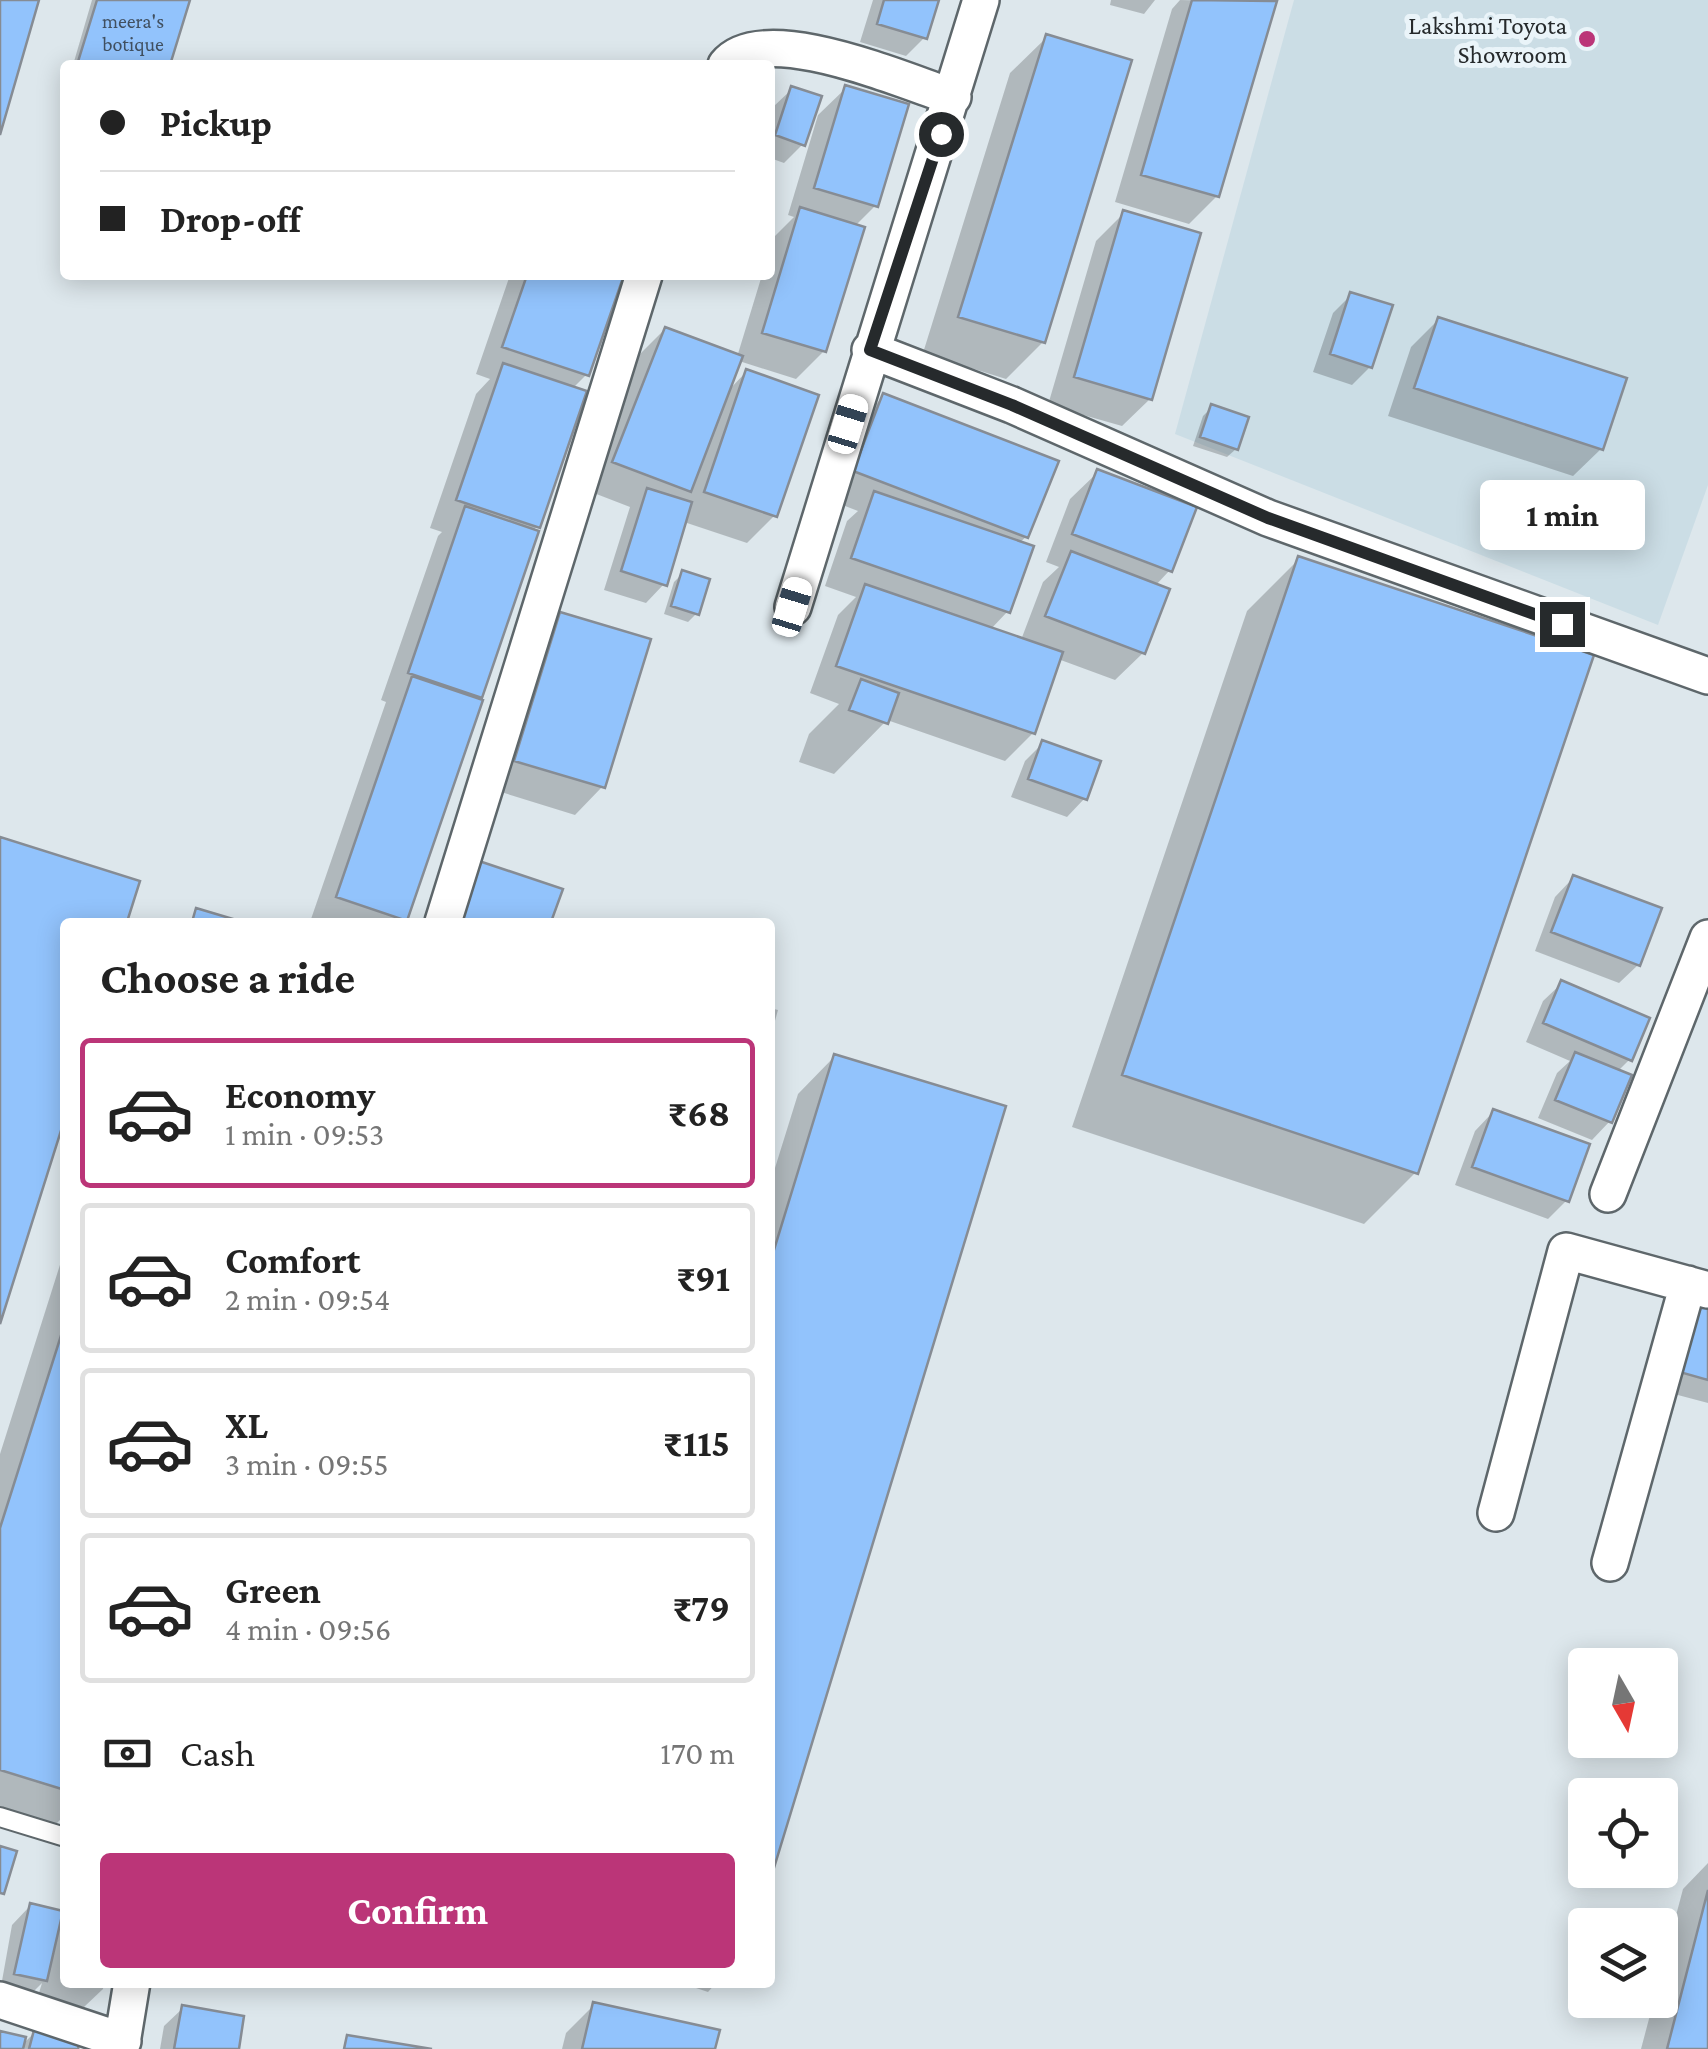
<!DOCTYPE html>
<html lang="en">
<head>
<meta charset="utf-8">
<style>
	:root { --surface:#fff; --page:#f6f6f6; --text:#222; --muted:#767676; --line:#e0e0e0; --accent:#bb3578 }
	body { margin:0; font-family:"Crimson Pro",serif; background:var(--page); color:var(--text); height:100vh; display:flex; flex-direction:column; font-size:38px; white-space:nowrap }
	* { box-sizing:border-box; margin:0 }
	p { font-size:32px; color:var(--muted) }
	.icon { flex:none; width:55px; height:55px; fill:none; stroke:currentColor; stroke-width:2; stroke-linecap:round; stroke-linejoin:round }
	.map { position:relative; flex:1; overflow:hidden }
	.details { position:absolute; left:60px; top:918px; width:715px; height:1070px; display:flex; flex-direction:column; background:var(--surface); border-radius:10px; box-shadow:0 5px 25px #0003 }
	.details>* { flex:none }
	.hud { position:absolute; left:60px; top:60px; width:715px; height:220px; border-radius:10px; box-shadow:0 5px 25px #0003; display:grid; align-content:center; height:220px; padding:0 40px; background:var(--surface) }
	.needle { width:65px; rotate:171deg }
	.buttons { position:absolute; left:1568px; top:1648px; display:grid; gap:20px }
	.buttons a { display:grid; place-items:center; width:110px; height:110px; border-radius:10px; background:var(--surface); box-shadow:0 5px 25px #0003; font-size:50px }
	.end { position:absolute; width:45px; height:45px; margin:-22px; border:12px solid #262a2c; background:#fff; box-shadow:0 0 0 5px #fff }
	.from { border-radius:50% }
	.bubble { position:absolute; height:70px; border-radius:10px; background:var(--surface); box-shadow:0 5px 25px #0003; font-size:32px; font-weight:700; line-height:70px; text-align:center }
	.car { position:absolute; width:30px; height:60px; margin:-30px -15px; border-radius:12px; box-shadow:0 0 8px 2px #0007; background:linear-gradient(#fff 24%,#345 0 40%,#fff 0 76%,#345 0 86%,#fff 0) }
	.hud b { display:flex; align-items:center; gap:35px; height:95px; font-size:38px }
	.hud b+b { border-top:2px solid var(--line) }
	.hud i { width:25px; height:25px; background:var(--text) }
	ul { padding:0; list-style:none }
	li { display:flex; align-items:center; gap:30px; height:150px; margin:0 20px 15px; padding:0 20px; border:5px solid var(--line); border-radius:10px }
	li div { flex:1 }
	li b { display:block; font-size:38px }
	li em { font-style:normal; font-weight:700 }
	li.on { border-color:var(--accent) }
	li>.icon { width:90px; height:90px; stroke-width:1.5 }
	h2 { padding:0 40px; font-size:45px; line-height:120px }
	.pay { display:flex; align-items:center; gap:25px; height:110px; padding:0 40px; font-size:38px }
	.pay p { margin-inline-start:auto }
	.cta { display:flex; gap:20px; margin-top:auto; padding:20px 40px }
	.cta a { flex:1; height:115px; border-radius:10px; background:var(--accent); color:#fff; font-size:40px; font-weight:700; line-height:115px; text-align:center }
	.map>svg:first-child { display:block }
	.built { fill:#cbdde5 }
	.shadow { fill:#0003 }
	.building { fill:#92c3fc; stroke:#868c94; stroke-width:2.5 }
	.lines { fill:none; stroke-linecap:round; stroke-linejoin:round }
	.service-casing { stroke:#5e676b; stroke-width:22 }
	.minor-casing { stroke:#5e676b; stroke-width:40 }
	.service { stroke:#fff; stroke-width:18 }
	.minor { stroke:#fff; stroke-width:35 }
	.route { stroke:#262a2c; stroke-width:12 }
	.poi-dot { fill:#bb3578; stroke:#eaf4f9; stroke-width:4 }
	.labels { text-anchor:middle; stroke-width:10; stroke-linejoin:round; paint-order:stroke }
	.number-label { font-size:20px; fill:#415060 }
	.poi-label { font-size:25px; fill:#262a2c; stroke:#eaf4f9; text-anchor:end }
</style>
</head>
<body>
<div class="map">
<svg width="1708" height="2049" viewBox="0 0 1708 2049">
	<rect width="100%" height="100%" fill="#dde7ec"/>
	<path class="built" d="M 1294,0 L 1708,0 L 1708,485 L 1658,625 L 1175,434 Z"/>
	<path class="shadow" d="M 92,0 L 187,0 L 168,65 L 73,65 Z
		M 873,0 L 936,0 L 924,38 L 906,56 L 860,42 Z
		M 1111,0 L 1155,0 L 1144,14 L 1110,5 Z
		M 1180,0 L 1274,2 L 1217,196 L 1189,224 L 1115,202 L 1172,9 Z
		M 1047,37 L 1043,342 L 1006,379 L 923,353 L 1010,73 Z
		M 846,88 L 876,205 L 855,226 L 824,351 L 796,379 L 739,361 L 727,392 L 746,372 L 775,515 L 747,543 L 684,522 L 664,584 L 646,603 L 604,590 L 630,507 L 586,490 L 637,357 L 665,329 L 737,357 L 762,275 L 770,275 L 773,238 L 794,217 L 788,215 L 818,115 Z
		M 792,89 L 803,144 L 784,163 L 770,158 L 770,117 L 773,107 Z
		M 1124,213 L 1150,399 L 1122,426 L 1048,405 L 1096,241 Z
		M 510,275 L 621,275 L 587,374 L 572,389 L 537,526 L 533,531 L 536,532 L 404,920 L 401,922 L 310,922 L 386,702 L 381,700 L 438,536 L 442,532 L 430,528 L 476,394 L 490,379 L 476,374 Z
		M 1351,295 L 1370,367 L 1352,385 L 1313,372 L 1333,313 Z
		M 1439,319 L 1601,449 L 1573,476 L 1388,416 L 1411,347 Z
		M 884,396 L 1055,462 L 1026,537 L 1019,543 L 1008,611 L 990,630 L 1021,640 L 1043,582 L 1059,567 L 1046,562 L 1070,499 L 1098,472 L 1170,570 L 1155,586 L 1143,653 L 1115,680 L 1058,659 L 1033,733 L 1005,761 L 887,720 L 834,774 L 799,762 L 809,734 L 839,704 L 810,693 L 838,615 L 856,597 L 825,586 L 847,521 L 858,511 L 827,499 L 856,424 Z
		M 1212,407 L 1236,449 L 1227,457 L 1193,446 L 1203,416 Z
		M 1299,559 L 1416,1172 L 1364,1224 L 1072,1127 L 1247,611 Z
		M 683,573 L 697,613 L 688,622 L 664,614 L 674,582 Z
		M 561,615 L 602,787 L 575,815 L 488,788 L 533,643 Z
		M 1043,743 L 1085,798 L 1067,817 L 1011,797 L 1025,761 Z
		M 1573,878 L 1638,965 L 1619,983 L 1535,951 L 1555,897 Z
		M 560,891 L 549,922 L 444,922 Z
		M 1562,983 L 1647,1019 L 1629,1060 L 1617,1072 L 1610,1121 L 1592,1140 L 1538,1118 L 1557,1073 L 1570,1061 L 1526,1042 L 1543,1001 Z
		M 770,1008 L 778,1010 L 770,1039 Z
		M 834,1057 L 770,1872 L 770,1184 L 798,1094 Z
		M 1493,1112 L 1567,1200 L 1548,1219 L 1455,1185 L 1475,1131 Z
		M 65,1249 L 65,1815 L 48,1832 L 0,1817 L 0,1454 Z
		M 1708,1309 L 1708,1403 L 1659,1390 Z
		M 1708,1863 L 1708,2049 L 1641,2049 L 1654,2000 L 1660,2000 L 1660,1976 L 1683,1889 Z
		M 30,1906 L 62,1913 L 65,1911 L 65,1982 L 104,1982 L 103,1989 L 84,2007 L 38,1996 L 42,1983 L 27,1998 L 0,1992 L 12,1925 Z
		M 678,1982 L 717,1982 L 708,1992 Z
		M 594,2005 L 713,2049 L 562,2049 L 566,2033 Z
		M 183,2008 L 236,2049 L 160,2049 L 164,2026 Z
		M 0,2033 L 21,2046 L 34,2033 L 75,2049 L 0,2049 Z"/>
	<path class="building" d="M 0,0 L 39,0 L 0,135 Z
		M 97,0 L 190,0 L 170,65 L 77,65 Z
		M 884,0 L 939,0 L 927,39 L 877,24 Z
		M 1192,0 L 1277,1 L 1219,197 L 1141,175 Z
		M 1046,34 L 1132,60 L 1045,343 L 958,317 Z
		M 845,85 L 909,104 L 878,207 L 814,188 Z
		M 791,86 L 822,96 L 805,146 L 775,135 Z
		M 800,207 L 865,227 L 826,352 L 762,333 Z
		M 1123,210 L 1201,233 L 1152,400 L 1074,377 Z
		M 527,275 L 624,275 L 589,376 L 502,347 Z
		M 1350,292 L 1393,305 L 1372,368 L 1330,354 Z
		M 1438,317 L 1627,378 L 1603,450 L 1414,388 Z
		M 665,327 L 743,356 L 691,492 L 612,462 Z
		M 503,363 L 587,391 L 540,528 L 456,500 Z
		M 746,369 L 819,395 L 777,517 L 704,492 Z
		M 883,393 L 1059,461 L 1028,538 L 853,471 Z
		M 1211,404 L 1249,417 L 1238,450 L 1200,437 Z
		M 1097,469 L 1197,507 L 1172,572 L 1072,534 Z
		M 647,488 L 692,502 L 667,586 L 621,571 Z
		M 874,491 L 1034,546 L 1010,613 L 851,558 Z
		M 465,506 L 539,531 L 482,698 L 408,673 Z
		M 1071,551 L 1170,589 L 1145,654 L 1045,616 Z
		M 1298,556 L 1594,655 L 1418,1174 L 1122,1075 Z
		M 682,570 L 710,579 L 699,615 L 671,606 Z
		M 865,584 L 1063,652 L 1035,734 L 836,666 Z
		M 560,612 L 651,639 L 605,788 L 514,761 Z
		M 412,676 L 483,700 L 407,921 L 336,897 Z
		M 861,679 L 899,693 L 888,724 L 849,710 Z
		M 1042,740 L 1101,761 L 1087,800 L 1028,779 Z
		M 0,837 L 140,881 L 127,922 L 65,922 L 65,1118 L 0,1324 Z
		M 476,860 L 563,889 L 551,922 L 474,922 L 457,917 Z
		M 1573,875 L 1662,908 L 1640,966 L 1551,932 Z
		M 196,908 L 243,922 L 192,922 Z
		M 1561,980 L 1650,1018 L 1632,1061 L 1543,1023 Z
		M 1575,1052 L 1632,1075 L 1612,1123 L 1555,1100 Z
		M 834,1054 L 1006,1106 L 770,1881 L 770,1263 Z
		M 1493,1109 L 1590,1144 L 1569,1202 L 1472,1167 Z
		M 1694,1303 L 1708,1307 L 1708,1380 L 1676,1371 Z
		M 65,1323 L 65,1790 L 0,1770 L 0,1528 Z
		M 0,1846 L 17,1851 L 4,1894 L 0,1893 Z
		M 1708,1890 L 1708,2049 L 1667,2049 Z
		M 30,1903 L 63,1911 L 47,1981 L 14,1974 Z
		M 593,2002 L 720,2030 L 715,2049 L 582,2049 Z
		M 182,2005 L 244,2016 L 239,2049 L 174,2049 Z
		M 34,2030 L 80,2040 L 78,2049 L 29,2049 Z
		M 0,2031 L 26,2037 L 23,2049 L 0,2049 Z
		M 347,2035 L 432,2049 L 344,2049 Z"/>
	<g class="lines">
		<g class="service-casing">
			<path id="service" d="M 0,1817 L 65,1837"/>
		</g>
		<g class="minor-casing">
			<path id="minor" d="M 726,65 C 763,19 906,82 953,97
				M 870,350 L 1012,405 L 1268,518 L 1708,676
				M 793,607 L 981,0
				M 443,922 L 644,275
				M 1608,1194 L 1708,938
				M 1496,1513 L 1566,1251 L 1708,1290
				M 1610,1563 L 1688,1284
				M 0,2000 L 123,2041
				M 121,2049 L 132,1982"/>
		</g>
		<use href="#service" class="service"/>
		<use href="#minor" class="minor"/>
	</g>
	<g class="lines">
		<path class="route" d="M 941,134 L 870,350 L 1012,405 L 1268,518 L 1562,624"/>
	</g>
	<circle class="poi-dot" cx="1587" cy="39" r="10"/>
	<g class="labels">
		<g class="number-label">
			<text x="133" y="28">meera's<tspan x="133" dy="23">botique</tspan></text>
		</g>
		<g class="poi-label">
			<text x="1567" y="34">Lakshmi Toyota<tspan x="1567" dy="29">Showroom</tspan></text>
		</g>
	</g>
</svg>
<div class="buttons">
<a><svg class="needle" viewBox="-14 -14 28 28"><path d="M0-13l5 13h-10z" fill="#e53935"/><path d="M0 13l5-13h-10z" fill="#767676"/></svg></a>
<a><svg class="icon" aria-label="locate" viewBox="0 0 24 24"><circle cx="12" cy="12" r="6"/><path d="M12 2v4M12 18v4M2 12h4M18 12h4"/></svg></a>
<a><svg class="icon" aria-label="layers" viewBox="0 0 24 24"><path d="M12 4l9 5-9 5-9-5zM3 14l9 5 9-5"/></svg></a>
</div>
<i class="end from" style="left:941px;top:134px"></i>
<i class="end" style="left:1562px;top:624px"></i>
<div class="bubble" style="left:1480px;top:480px;width:165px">1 min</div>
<i class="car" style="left:848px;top:424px;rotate:17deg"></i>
<i class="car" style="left:792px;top:607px;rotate:17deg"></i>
<div class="hud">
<b><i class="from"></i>Pickup</b>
<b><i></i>Drop-off</b>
</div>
<section class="details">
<h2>Choose a ride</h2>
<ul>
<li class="on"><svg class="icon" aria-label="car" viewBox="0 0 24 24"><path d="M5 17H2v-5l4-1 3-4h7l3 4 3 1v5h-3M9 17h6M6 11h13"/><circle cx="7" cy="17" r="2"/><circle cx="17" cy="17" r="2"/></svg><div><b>Economy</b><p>1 min · 09:53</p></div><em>₹68</em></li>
<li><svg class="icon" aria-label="car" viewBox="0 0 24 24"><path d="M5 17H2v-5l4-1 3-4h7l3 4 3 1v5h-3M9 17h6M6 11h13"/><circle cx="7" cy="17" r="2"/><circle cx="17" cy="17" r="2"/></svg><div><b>Comfort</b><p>2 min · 09:54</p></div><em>₹91</em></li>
<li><svg class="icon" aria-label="car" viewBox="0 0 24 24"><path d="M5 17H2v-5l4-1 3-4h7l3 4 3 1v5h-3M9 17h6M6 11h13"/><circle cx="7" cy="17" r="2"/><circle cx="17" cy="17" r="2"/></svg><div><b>XL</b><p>3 min · 09:55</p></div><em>₹115</em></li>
<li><svg class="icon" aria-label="car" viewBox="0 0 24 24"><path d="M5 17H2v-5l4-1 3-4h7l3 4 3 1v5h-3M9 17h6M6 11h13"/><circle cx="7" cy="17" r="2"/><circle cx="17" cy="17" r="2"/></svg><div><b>Green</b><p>4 min · 09:56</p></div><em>₹79</em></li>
</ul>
<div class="pay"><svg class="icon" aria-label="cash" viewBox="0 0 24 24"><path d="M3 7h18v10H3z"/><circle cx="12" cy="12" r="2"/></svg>Cash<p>170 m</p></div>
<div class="cta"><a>Confirm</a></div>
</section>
</div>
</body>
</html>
